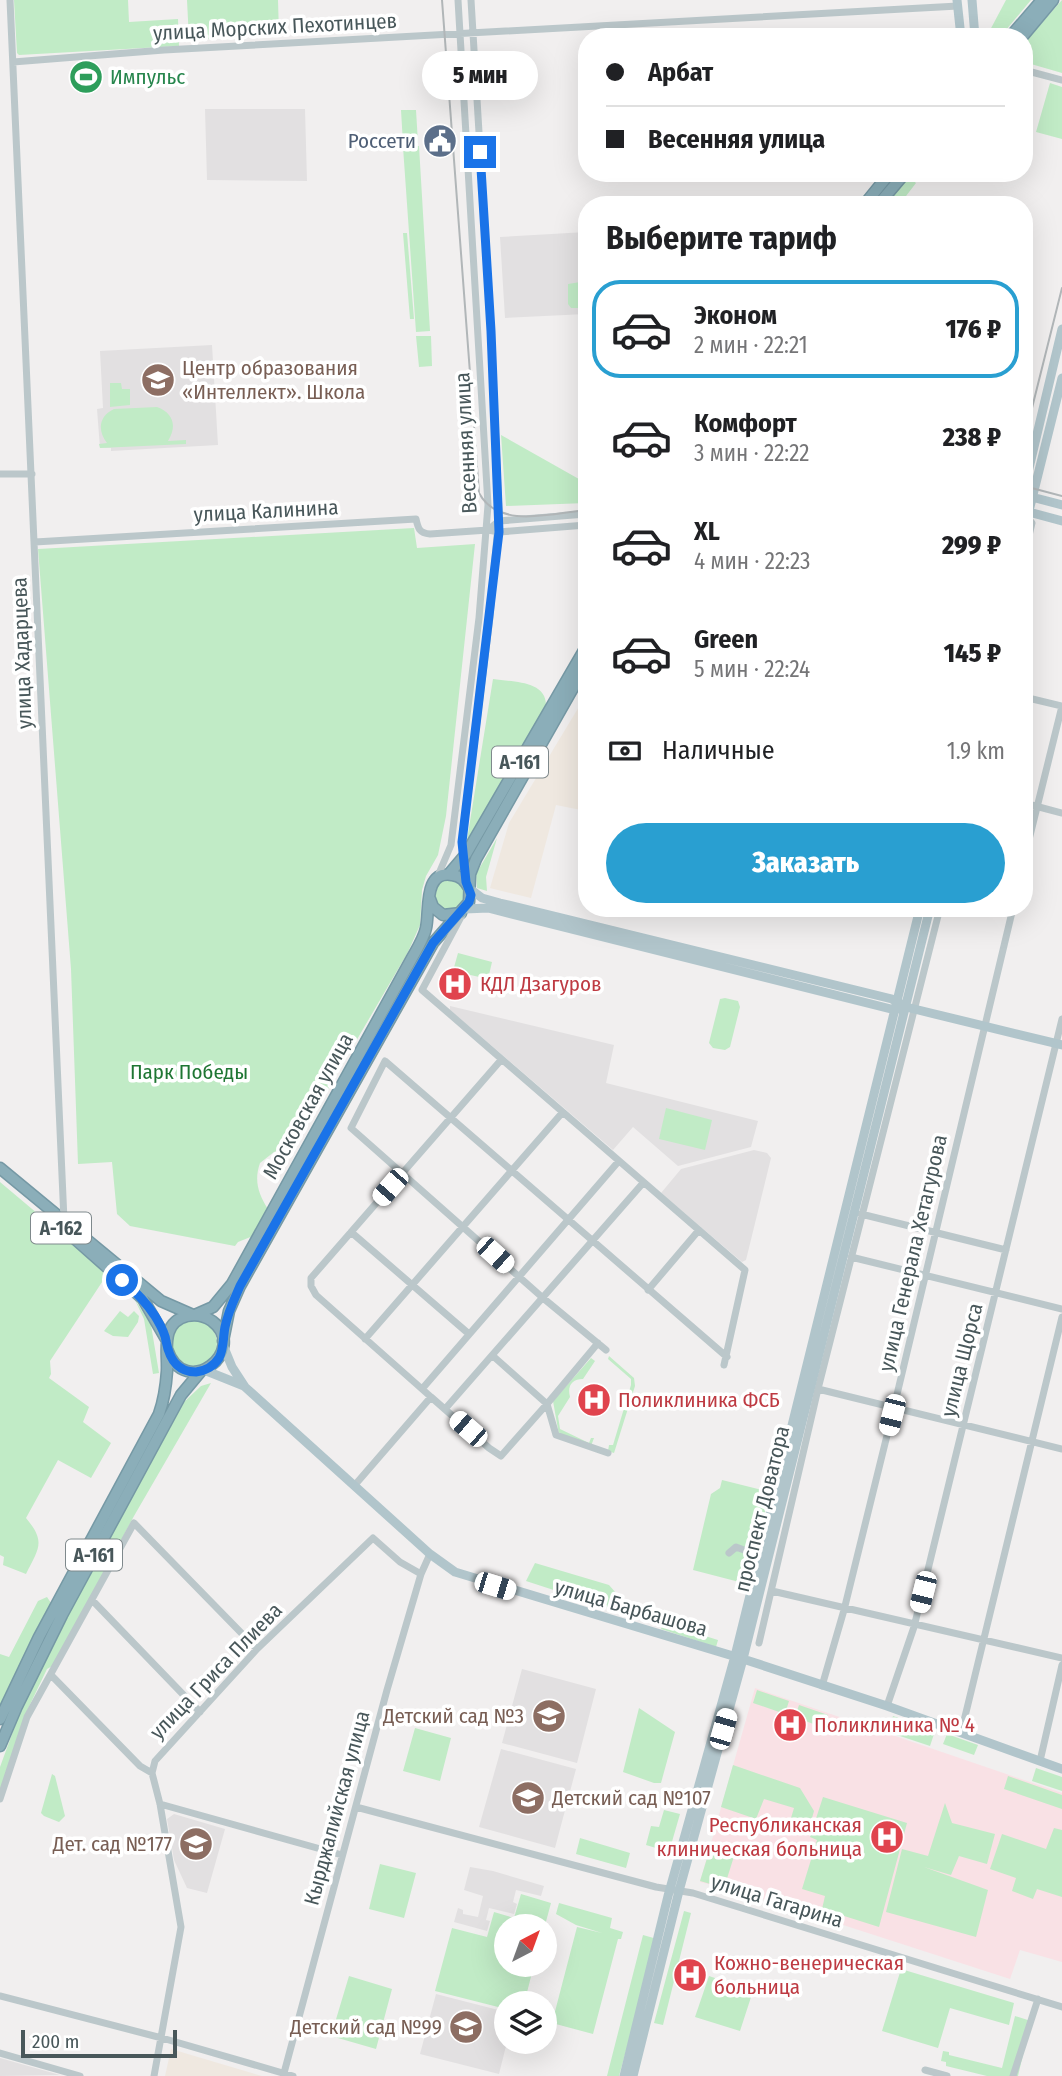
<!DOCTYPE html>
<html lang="ru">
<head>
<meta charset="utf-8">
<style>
	:root { --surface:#fff; --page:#f6f6f6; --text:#202124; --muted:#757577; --line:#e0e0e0; --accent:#299fd1 }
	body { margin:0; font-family:"Fira Sans Condensed",sans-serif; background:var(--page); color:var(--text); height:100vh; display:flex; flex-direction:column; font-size:26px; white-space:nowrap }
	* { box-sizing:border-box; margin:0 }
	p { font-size:23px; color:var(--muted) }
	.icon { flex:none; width:38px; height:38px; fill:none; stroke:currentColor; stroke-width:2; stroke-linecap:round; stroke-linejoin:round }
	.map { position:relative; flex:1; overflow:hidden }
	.side { position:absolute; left:578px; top:196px; width:455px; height:721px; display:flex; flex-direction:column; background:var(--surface); border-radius:28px; box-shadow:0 7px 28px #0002 }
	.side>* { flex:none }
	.banner { position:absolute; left:578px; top:28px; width:455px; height:154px; border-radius:28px; box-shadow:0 7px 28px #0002; display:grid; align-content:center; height:154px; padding:0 28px; background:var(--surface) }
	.needle { width:46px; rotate:41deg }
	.controls { position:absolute; left:494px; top:1914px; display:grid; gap:14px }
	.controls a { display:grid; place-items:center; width:63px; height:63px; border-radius:50%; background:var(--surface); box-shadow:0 7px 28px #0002; font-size:35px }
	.scale { position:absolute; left:21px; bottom:18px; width:156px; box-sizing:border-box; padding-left:7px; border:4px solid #48575a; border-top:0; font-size:19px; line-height:24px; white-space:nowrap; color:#48575a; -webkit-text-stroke:5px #fff; paint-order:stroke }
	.end { position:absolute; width:32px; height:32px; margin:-16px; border:9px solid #1a73e8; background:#fff; box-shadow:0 0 0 4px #fff }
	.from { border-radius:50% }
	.bubble { position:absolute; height:49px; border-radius:24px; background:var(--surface); box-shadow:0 7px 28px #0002; font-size:23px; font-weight:800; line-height:49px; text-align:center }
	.car { position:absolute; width:21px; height:42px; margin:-21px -10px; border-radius:9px; box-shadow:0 0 5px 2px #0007; background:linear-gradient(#fff 24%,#345 0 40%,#fff 0 76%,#345 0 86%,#fff 0) }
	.banner b { display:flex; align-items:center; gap:24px; height:66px; font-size:26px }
	.banner b+b { border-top:2px solid var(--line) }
	.banner i { width:18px; height:18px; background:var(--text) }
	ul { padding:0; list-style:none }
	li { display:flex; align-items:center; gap:21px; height:98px; margin:0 14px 10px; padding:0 14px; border:4px solid transparent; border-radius:28px }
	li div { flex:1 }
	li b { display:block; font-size:26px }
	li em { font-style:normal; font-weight:800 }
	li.on { border-color:var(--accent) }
	li>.icon { width:63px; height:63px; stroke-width:1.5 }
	h2 { padding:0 28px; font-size:32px; line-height:84px }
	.pay { display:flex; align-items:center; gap:18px; height:77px; padding:0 28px; font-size:26px }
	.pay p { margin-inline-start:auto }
	.button { display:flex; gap:14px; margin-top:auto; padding:14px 28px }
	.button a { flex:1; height:80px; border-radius:42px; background:var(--accent); color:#fff; font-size:28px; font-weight:800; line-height:80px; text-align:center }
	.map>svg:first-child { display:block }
	.commercial { fill:#efe8e0 }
	.education { fill:#e2e0e1 }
	.medical { fill:#f9e1e5 }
	.green { fill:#c1ebc6 }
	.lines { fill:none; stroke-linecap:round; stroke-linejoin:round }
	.highway-casing { stroke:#7699a5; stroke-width:13 }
	.minor { stroke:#bbc7ca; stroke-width:7 }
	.major { stroke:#b1c5cb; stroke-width:9 }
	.highway { stroke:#8baeb9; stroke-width:10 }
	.tram { stroke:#b1b6b8; stroke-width:2 }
	.route { stroke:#1a73e8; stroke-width:9 }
	.labels { text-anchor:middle; stroke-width:7; stroke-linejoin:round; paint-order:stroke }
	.shield { fill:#fff; stroke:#7f898c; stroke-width:2 }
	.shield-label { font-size:19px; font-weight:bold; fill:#48575a }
	.street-label { font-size:21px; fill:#48575a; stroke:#fff }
	.leisure-label { font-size:21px; fill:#27864d; stroke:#fff; text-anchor:start }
	.service-label { font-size:21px; fill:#4e5e75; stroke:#fff; text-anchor:end }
	.education-label { font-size:21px; fill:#785e54; stroke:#fff; text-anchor:end }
	.health-label { font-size:21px; fill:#be3a42; stroke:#fff; text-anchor:start }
	.park-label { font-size:21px; fill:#1f7633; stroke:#fff }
</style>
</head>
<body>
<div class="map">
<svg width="1062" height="2076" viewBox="0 0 1062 2076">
	<rect width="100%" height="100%" fill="#f1efef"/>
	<path class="commercial" d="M 586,695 L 586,811 L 556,805 L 531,898 L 490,888 L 509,823 Z
		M 171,2049 L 262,2076 L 165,2076 Z"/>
	<path class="education" d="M 205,109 L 305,109 L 307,181 L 207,180 Z
		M 586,232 L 586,314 L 505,318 L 500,237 Z
		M 212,345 L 218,445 L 111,451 L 111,448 L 100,448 L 97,409 L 103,408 L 100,351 Z
		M 450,1006 L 614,1045 L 606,1083 L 758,1121 L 751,1147 L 678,1166 L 633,1127 L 613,1150 L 450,1010 Z
		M 754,1150 L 767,1153 L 771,1158 L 746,1260 L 742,1262 L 661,1193 L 681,1169 Z
		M 522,1669 L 596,1689 L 577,1763 L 502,1743 Z
		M 501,1749 L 576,1769 L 555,1848 L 479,1827 Z
		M 174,1814 L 225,1829 L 207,1893 L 187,1888 L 174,1860 L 167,1819 Z
		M 470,1867 L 493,1871 L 544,1886 L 541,1896 L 516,1890 L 513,1902 L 517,1904 L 514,1914 L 489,1908 L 486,1920 L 490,1921 L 487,1931 L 454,1922 L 458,1908 L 463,1910 L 463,1914 L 478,1917 L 483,1896 L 464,1890 Z
		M 436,1994 L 506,2012 L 507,2042 L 499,2074 L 420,2054 Z
		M 0,2058 L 60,2075 L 0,2076 Z"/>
	<path class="medical" d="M 444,975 L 468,979 L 464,995 L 454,993 L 454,991 L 441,990 Z
		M 755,1688 L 1062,1793 L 1062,1962 L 1020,1950 L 1010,1979 L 747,1894 L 700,1882 Z"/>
	<path class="green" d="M 14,0 L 128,0 L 129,22 L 178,19 L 179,46 L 19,55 L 17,53 Z
		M 187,0 L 278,0 L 279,34 L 189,40 Z
		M 1006,0 L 1031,0 L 1001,36 L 989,32 Z
		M 1062,0 L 1062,73 L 1031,64 L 1024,60 L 1024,43 Z
		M 1050,83 L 1062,87 L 1062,139 L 1036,132 Z
		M 401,110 L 416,110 L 418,143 L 403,144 Z
		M 419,146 L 430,331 L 416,332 L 403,147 Z
		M 909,177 L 916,183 L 903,200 L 908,205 L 885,205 Z
		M 403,233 L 407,233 L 414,319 L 410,319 Z
		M 586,281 L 586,308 L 571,308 L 568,304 L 568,284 Z
		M 416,336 L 431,336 L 432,366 L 419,367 Z
		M 110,383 L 121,383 L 122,389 L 130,389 L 130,405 L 110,407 Z
		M 157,407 C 174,413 177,427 168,441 L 186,440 L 186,444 L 100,448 L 99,444 L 107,443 C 97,430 99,416 114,409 Z
		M 501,435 L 586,483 L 586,503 L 506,506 Z
		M 414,528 L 417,548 L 475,544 L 446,816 L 438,855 L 426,876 L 422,890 L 420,925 L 408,952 L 296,1144 L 274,1152 L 260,1163 C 254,1180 258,1194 268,1209 L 253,1236 L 238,1242 L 235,1246 L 130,1226 L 117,1214 L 112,1162 L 78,1164 L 71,969 L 38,549 Z
		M 493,679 C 512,682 547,680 546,706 L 466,846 Z
		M 497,838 L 486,877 L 487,891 L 477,888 L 476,874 Z
		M434 895a16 16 0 1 1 32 0a16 16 0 1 1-32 0Z
		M 458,953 L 492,962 L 488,979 L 453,971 Z
		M 725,998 L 738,1001 L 740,1007 L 730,1047 L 725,1050 L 713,1048 L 709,1043 L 720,999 Z
		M 666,1108 L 712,1120 L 705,1150 L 659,1139 Z
		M 0,1182 L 108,1273 L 50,1361 L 51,1374 L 49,1378 L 89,1407 L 83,1422 L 111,1443 L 91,1478 L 58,1460 L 26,1518 C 46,1542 39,1548 26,1574 L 3,1565 L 4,1557 L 0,1555 Z
		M 134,1298 L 151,1325 L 159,1373 L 153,1374 L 144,1319 Z
		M 120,1311 L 128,1317 L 134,1311 L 139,1316 L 138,1322 L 128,1337 L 113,1336 L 104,1331 Z
		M171 1343a23 23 0 1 1 46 0a23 23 0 1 1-46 0Z
		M 609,1356 L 634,1378 L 635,1386 L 614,1453 L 608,1451 L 609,1445 L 613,1445 L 631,1385 L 631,1379 L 608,1359 Z
		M 591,1358 L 595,1361 L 583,1379 C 572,1379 567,1386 570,1397 L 558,1416 L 560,1429 L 589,1443 L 591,1438 L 594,1438 L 591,1446 L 559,1435 L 553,1401 Z
		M 211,1383 L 134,1516 L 54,1665 L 47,1669 L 24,1717 L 0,1800 L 0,1767 L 19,1715 L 54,1640 L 184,1402 L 201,1386 Z
		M 722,1480 L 770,1492 L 747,1584 L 693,1570 L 711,1494 L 720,1488 Z
		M 535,1563 L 609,1585 L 616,1593 L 612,1609 L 526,1581 Z
		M 47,1597 L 51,1603 L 0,1713 L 0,1654 L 9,1657 L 38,1601 Z
		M 663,1623 L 718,1640 L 716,1647 L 661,1629 Z
		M 757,1690 L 789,1701 L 785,1714 L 753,1703 Z
		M 799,1705 L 828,1715 L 824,1728 L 795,1717 Z
		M 639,1708 L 675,1732 L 661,1783 L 654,1783 L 623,1772 Z
		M 893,1716 L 935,1731 L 930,1746 L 888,1732 Z
		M 415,1728 L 451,1738 L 440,1781 L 403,1771 Z
		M 947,1734 L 978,1745 L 974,1755 L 943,1744 Z
		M 733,1765 L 800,1788 L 814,1811 L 810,1825 L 791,1818 L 794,1808 L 764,1799 L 756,1819 L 721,1807 Z
		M 1036,1768 L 1062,1777 L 1062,1791 L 1032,1781 Z
		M 52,1774 L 55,1776 L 65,1816 L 59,1822 L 44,1816 L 41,1813 Z
		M 1008,1776 L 1062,1795 L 1062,1809 L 1004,1789 Z
		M 823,1797 L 907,1823 L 879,1927 L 822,1909 L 825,1896 L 802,1889 L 817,1840 L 810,1837 Z
		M 945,1803 L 952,1823 L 995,1834 L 987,1864 L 959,1856 L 951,1875 L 924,1867 L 988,1890 L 976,1937 L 886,1912 L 902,1849 L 928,1856 Z
		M 664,1810 L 680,1814 L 669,1852 L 646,1845 L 651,1826 L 659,1827 Z
		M 1054,1828 L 1062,1830 L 1062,1897 L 1037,1889 L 1033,1899 L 1012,1891 L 1016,1878 L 990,1869 L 1002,1834 L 1046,1849 Z
		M 580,1838 L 630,1853 L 626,1868 L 576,1854 Z
		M 712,1842 L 736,1850 L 724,1888 L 700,1881 Z
		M 380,1864 L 416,1873 L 404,1918 L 369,1909 Z
		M 521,1894 L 551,1903 L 544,1929 L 544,1927 L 506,1927 L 506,1965 L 534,1965 L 524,2004 L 506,2004 L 506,2009 L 435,1991 L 452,1928 L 487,1937 L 494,1912 L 514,1918 Z
		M 559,1903 L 612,1918 L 610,1928 L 623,1932 L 621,1939 L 618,1939 L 593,2034 L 552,2023 L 577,1927 L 602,1933 L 576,1925 L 556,1914 Z
		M 684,1911 L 691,1913 L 663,2025 L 654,2023 Z
		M 643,1935 L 657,1939 L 619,2076 L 607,2076 Z
		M 901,1969 L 1014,2003 L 1009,2025 L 950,2008 L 938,2048 L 882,2031 Z
		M 349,1976 L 392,1989 L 376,2049 L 331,2036 Z
		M 709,1976 L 753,1991 L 740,2031 L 695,2017 Z
		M 1015,2016 L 1031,2021 L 1018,2076 L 987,2076 L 946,2066 L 946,2062 L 941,2061 L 943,2051 L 949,2052 L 949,2055 L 1002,2068 Z"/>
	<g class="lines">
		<g class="highway-casing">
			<path id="highway" d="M 1010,37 L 1042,0
				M 1022,37 L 1053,0
				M 864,205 L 890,173
				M 878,205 L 905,173
				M 449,874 L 466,854 L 586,647
				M 430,899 L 433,907 L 443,915 L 461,913
				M 0,1168 L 161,1301 L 193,1315
				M 75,1239 L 143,1299 L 166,1339
				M 197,1314 L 213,1307 L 232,1284 L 412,958 C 417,949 424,938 426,928 C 430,910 423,870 452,875 C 461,876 465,881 469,888
				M 223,1341 L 229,1311 L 240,1286 L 433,943 L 469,902 L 470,874 L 476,859 L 586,665
				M 0,1719 L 39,1637 L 159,1414 C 164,1400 166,1386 167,1371 C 168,1351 160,1323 187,1316 C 196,1314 205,1316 212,1321 C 250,1350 185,1402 167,1349
				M 0,1746 L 17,1706 L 62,1615 L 181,1395 L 201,1371"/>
		</g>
		<path class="minor" d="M 10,0 L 64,1220
			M 13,62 L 164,50 L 958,6
			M 1024,70 L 1062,80
			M 0,474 L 32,474
			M 488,530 L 499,521 L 586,514
			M 35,542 L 416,519 C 418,528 419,533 430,534 L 488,530 L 499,532 L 586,525
			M 1024,557 L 1032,523 L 1027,517
			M 1024,697 L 1062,706
			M 1024,803 L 1062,813
			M 1024,860 L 1062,706
			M 437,878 L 451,845 L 479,618 L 488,505 L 458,0
			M 466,882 L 462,842 L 490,617 L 499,512 L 491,331 L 471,0
			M 462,915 L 422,990 L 745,1270 L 724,1365
			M 861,1214 L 1006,1250
			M 351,1232 L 469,1334
			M 851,1257 L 1062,1309
			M 648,1290 L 699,1230
			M 365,1339 L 562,1113
			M 606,1350 L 543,1298 L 351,1128 L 385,1061 L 727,1357
			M 493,1356 L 547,1404 L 598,1343
			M 422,1389 L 316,1295 L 311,1286 L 311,1278 L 501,1060
			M 818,1389 L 1062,1449
			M 431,1397 L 489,1448 L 501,1456 L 547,1404 L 556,1435 L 608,1453
			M 445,1409 L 643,1183
			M 354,1486 L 431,1397 L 422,1389 L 618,1162
			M 729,1553 L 736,1547 L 760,1556
			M 772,1591 L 1062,1658
			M 92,1600 L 200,1712
			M 759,1643 L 818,1389 L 940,908
			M 51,1675 L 140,1766 L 152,1773
			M 822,1686 L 844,1610 L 894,1407 L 1013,908
			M 887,1706 L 914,1627 L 1062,1019
			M 961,1733 L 1062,1317
			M 1040,1761 L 1062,1665
			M 0,1799 L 27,1717 L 134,1523 L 257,1649
			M 160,1804 L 342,1855
			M 356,1807 L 656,1887 L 693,1893 L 1062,2007
			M 0,1996 L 162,2038 L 293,2076
			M 0,2053 L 80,2076
			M 925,2070 L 947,2076
			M 284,2073 L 387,1690 L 421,1574 L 430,1554
			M 154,2076 L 181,1927 L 160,1804 L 152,1773 L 155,1761 L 257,1649 L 373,1538 L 400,1562 L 421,1574
			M 1013,2076 L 1038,1999"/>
		<path class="major" d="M 957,0 L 961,37
			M 972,0 L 975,37
			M 1024,489 L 1062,329
			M 1024,495 L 1062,505
			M 1025,511 L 1062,521
			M 1024,531 L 1062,378
			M 469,888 L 482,898 L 500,903 L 892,999 L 906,1007 L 1062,1045
			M 465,909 L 488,908 L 895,1010 L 901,1008
			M 223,1345 L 232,1367 L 245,1387 L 430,1554 L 455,1572 L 743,1659 L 887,1706 L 1062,1769
			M 204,1370 L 244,1386
			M 624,2076 L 668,1896 L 735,1656 L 920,908
			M 633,2076 L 679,1891 L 743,1659 L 930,908"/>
		<use href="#highway" class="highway"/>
		<path class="tram" d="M 442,0 L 479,493 C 499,530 553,513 586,510
			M 1024,440 L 1062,288
			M 1024,486 L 1062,496"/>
	</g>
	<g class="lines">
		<path class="route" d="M 122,1280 C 135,1291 146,1302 155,1316 C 159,1323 165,1332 166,1341 C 169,1357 176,1372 196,1372 C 205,1371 214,1366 219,1358 C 224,1349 223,1337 225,1327 C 228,1312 234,1300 240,1286 L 433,943 L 469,902 L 471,895 L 466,882 L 462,842 L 499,532 L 491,331 L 480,152"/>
	</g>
	<defs>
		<g id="stadium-disc" transform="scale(1.75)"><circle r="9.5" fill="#2e9e5b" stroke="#fff"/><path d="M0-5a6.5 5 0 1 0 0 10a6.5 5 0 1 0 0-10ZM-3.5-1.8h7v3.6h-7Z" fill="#fff"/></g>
		<g id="civic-disc" transform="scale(1.75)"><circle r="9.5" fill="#5c6f8a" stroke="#fff"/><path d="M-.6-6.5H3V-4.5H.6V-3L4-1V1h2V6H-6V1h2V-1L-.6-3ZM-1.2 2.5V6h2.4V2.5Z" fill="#fff"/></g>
		<g id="school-disc" transform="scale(1.75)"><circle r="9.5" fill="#8d6e63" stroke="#fff"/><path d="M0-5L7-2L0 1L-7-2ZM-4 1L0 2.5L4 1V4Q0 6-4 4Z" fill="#fff"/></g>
		<g id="hospital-disc" transform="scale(1.75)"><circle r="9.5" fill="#e0444e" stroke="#fff"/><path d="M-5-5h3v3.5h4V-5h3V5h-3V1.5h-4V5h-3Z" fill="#fff"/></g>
	</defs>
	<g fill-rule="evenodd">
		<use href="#stadium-disc" x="86" y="77"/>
		<use href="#civic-disc" x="440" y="141"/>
		<use href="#school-disc" x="158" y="380"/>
		<use href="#hospital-disc" x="455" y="984"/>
		<use href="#hospital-disc" x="594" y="1400"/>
		<use href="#school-disc" x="549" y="1716"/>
		<use href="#hospital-disc" x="790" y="1725"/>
		<use href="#school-disc" x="528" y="1798"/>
		<use href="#hospital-disc" x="887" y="1837"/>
		<use href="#school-disc" x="196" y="1844"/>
		<use href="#hospital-disc" x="690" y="1975"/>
		<use href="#school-disc" x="466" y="2027"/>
	</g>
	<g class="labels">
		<g class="shield">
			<rect x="492" y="746.5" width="56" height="31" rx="5"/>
			<rect x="31" y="1212.5" width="60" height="31" rx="5"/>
			<rect x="66" y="1539.5" width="56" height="31" rx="5"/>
		</g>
		<g class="shield-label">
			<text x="520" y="769">А-161</text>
			<text x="61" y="1235">А-162</text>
			<text x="94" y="1562">А-161</text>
		</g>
		<g class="street-label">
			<text transform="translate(275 27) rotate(-3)" y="7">улица Морских Пехотинцев</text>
			<text transform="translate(466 443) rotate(-93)" y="7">Весенняя улица</text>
			<text transform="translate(266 511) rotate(-3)" y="7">улица Калинина</text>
			<text transform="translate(22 653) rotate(-92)" y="7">улица Хадарцева</text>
			<text transform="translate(308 1106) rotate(-61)" y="7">Московская улица</text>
			<text transform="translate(913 1253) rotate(-77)" y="7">улица Генерала Хетагурова</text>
			<text transform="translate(962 1360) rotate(-76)" y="7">улица Щорса</text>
			<text transform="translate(762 1509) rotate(-76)" y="7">проспект Доватора</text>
			<text transform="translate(631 1608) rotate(16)" y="7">улица Барбашова</text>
			<text transform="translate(216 1671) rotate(-46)" y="7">улица Гриса Плиева</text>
			<text transform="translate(337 1808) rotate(-75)" y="7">Кырджалийская улица</text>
			<text transform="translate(777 1901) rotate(17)" y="7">улица Гагарина</text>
		</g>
		<g class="leisure-label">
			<text x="110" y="84">Импульс</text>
		</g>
		<g class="service-label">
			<text x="416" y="148">Россети</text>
		</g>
		<g class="education-label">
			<text x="182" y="375" text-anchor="start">Центр образования<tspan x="182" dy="24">«Интеллект». Школа</tspan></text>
			<text x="524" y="1723">Детский сад №3</text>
			<text x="552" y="1805" text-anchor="start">Детский сад №107</text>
			<text x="172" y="1851">Дет. сад №177</text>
			<text x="442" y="2034">Детский сад №99</text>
		</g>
		<g class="health-label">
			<text x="480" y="991">КДЛ Дзагуров</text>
			<text x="618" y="1407">Поликлиника ФСБ</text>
			<text x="814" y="1732">Поликлиника № 4</text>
			<text x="862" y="1832" text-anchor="end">Республиканская<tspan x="862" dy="24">клиническая больница</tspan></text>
			<text x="714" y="1970">Кожно-венерическая<tspan x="714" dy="24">больница</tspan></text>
		</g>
		<g class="park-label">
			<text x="189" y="1079">Парк Победы</text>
		</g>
	</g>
</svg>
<div class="controls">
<a><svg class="needle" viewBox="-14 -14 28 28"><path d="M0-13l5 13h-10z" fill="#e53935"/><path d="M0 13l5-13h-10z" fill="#757577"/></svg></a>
<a><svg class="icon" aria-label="layers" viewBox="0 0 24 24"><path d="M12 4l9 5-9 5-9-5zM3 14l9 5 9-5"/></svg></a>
</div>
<div class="scale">200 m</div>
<i class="end from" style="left:122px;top:1280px"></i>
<i class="end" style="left:480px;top:152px"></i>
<div class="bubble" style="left:422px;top:51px;width:116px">5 мин</div>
<i class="car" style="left:390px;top:1187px;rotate:221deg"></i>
<i class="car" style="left:495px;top:1255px;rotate:132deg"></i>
<i class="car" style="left:892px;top:1415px;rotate:194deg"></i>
<i class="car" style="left:468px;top:1429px;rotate:311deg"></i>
<i class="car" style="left:495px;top:1586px;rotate:107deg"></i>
<i class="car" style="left:923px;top:1592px;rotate:194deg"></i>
<i class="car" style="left:723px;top:1729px;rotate:16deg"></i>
<div class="banner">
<b><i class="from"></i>Арбат</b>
<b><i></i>Весенняя улица</b>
</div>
<section class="side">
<h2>Выберите тариф</h2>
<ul>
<li class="on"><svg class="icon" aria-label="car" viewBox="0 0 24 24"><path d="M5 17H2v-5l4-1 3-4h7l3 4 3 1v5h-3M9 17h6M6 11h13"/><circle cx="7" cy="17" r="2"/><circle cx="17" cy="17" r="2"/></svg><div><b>Эконом</b><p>2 мин · 22:21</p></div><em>176 ₽</em></li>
<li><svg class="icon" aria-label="car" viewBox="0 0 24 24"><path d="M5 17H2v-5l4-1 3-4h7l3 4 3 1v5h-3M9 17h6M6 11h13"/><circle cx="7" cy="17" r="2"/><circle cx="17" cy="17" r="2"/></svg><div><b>Комфорт</b><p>3 мин · 22:22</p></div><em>238 ₽</em></li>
<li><svg class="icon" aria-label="car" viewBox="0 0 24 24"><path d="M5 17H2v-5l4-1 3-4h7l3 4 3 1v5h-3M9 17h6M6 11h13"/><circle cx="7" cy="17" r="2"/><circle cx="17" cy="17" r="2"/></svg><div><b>XL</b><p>4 мин · 22:23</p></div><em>299 ₽</em></li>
<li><svg class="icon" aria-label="car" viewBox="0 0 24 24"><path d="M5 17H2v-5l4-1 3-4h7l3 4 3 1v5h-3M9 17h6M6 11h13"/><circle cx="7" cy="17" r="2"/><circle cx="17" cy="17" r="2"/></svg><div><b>Green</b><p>5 мин · 22:24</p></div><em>145 ₽</em></li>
</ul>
<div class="pay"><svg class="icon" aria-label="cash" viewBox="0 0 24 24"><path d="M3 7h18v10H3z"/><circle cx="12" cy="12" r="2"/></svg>Наличные<p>1.9 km</p></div>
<div class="button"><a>Заказать</a></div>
</section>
</div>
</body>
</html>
